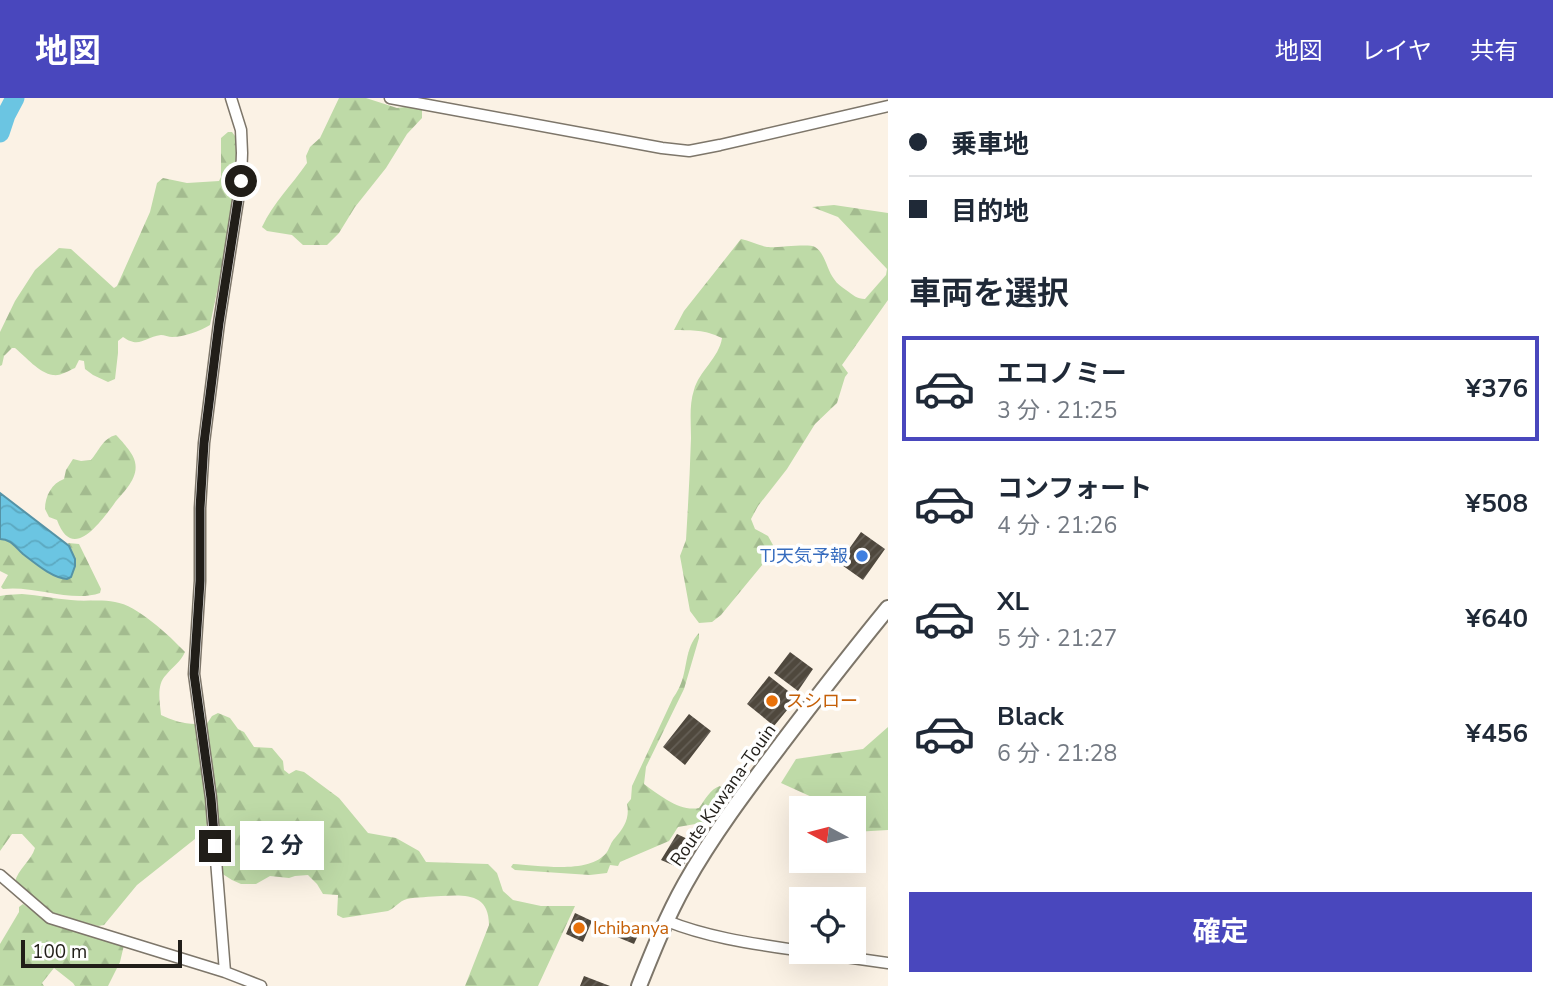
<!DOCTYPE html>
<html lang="ja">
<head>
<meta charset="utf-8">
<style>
	:root { --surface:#fff; --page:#f2f2f3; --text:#1f2937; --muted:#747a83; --line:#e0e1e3; --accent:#4947bd }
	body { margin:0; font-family:"Nunito Sans","Noto Sans JP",sans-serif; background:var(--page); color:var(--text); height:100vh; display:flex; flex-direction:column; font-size:26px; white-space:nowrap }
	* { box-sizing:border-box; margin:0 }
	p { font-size:23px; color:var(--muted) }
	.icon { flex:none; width:38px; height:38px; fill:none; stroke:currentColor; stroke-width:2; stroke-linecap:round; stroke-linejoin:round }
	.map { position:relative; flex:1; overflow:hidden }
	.sheet { display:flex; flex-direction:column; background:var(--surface); width:665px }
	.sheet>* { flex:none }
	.guide { display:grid; align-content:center; height:154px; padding:0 21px; background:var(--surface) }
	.needle { width:46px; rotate:277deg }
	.buttons { position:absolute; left:789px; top:698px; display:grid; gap:14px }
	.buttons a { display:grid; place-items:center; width:77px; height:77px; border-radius:0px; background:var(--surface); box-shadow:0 7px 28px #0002; font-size:35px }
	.scale { position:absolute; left:21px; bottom:18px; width:161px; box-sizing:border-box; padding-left:7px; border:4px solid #211e19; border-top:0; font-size:19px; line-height:24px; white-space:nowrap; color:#211e19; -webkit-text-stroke:5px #fff; paint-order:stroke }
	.end { position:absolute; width:32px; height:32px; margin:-16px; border:9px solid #211e19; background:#fff; box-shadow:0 0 0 4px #fff }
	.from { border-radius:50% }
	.bubble { position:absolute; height:49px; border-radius:0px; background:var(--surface); box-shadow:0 7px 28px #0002; font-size:23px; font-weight:700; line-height:49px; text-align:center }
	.guide b { display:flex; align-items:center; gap:24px; height:66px; font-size:26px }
	.guide b+b { border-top:2px solid var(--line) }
	.guide i { width:18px; height:18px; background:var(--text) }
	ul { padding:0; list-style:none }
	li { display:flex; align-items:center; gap:21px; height:105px; margin:0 14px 10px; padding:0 7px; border:4px solid transparent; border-radius:0px }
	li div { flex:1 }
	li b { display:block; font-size:26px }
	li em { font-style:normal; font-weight:700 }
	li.selected { border-color:var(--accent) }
	li>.icon { width:63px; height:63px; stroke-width:1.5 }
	h2 { padding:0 21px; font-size:32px; line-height:84px }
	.button { display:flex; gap:14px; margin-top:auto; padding:14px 21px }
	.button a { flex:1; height:80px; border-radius:0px; background:var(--accent); color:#fff; font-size:28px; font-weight:700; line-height:80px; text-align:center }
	header { display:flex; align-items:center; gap:42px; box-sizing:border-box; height:98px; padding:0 35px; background:var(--accent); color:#fff }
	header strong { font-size:33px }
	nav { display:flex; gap:38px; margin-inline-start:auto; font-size:24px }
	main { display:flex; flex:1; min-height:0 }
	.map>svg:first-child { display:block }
	.forest { fill:url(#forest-firs) }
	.water { fill:url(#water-waves); stroke:#5593a6; stroke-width:2 }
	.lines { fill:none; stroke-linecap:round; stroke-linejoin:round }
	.river { stroke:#6bc5e2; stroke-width:19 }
	.building { fill:url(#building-hatch) }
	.street-casing { stroke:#7d766a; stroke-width:13 }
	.secondary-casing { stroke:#7d766a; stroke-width:18 }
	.street { stroke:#fff; stroke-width:10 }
	.secondary { stroke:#fff; stroke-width:14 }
	.route { stroke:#211e19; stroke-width:9 }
	.shop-dot { fill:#3f7fe0; stroke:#fff; stroke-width:2.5 }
	.food-dot { fill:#e8710a; stroke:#fff; stroke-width:2.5 }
	.labels { text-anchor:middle; stroke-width:7; stroke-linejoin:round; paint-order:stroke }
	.shop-label { font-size:18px; fill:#366cbe; stroke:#fff; text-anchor:end }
	.food-label { font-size:18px; fill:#c56008; stroke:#fff; text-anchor:start }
	.street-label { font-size:18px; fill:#211e19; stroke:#fff }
</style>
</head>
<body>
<header>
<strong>地図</strong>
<nav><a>地図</a><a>レイヤ</a><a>共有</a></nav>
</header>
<main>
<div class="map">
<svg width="888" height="888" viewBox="0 0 888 888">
	<defs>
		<pattern id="forest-firs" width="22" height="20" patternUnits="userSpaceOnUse" patternTransform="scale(1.75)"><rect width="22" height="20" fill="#bedaa7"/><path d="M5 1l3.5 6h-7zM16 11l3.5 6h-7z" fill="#a3bb8f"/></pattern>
		<pattern id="water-waves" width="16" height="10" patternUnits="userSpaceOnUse" patternTransform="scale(1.75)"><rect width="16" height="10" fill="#6bc5e2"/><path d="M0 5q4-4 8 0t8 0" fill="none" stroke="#5ca9c1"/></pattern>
		<pattern id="building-hatch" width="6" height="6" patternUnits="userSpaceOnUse" patternTransform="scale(1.75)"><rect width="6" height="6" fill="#4f483d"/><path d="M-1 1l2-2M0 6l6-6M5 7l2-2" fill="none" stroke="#655f56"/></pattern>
	</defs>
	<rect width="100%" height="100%" fill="#fbf2e5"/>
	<path class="forest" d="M 339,0 L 366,0 L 397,10 L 405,9 L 422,11 L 422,20 L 407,36 L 386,70 L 355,109 L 339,135 L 327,147 L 303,147 L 292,137 L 267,133 L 262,129 C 273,105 292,87 307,65 L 306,58 L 310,49 L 320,40 Z
		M 228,34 L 232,34 L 235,38 L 240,63 L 235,108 L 210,227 C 200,233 184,239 172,239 C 169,239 164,237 161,237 C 144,239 140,251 123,239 L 118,243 L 118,255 L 115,281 L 108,284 L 93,277 L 85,271 L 84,263 L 79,262 L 75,270 C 68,273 61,278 53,277 C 39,275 26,259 15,250 L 12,250 L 4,258 L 2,267 L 0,268 L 0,234 L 15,203 L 35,172 L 59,150 L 71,151 L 114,190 L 117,188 L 150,114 L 157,85 L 163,80 L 187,85 L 219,83 L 221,79 L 221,40 Z
		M 834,107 L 888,115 L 888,202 L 842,267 L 848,275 L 845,279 L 837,305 L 815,326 L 787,371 L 758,408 L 751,421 L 755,431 L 768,438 L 773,447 L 768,460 L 721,517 L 712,524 L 699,525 L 690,513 L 680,458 L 686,442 C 688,408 690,374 691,340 C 691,324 689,307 694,292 C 699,273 719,260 722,240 C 702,231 695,233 674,232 L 684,213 L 741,141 C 750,143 758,147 767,149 C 777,150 809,145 815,149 C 825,155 827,172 834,181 C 837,186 842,189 846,192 C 853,197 857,201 865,201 L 886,177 L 887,171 L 838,119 L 812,109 Z
		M 116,337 C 121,342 134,356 135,364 C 139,381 123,394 114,406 C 99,426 72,464 57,422 L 49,419 L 45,411 C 45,398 52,385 64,381 L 66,372 L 73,361 L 81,363 L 91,362 C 99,353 103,340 116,337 Z
		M 0,441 C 15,441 13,451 23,455 C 31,459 65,460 75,461 L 68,445 L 79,446 L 101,491 L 100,495 C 72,505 34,487 3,491 L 1,489 L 8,477 L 0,473 Z
		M 22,496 C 39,497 55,501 71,502 C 85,504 100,501 115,504 C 137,507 170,538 185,554 C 180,565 173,568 166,577 C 156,587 160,604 161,617 C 171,622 184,626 195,626 L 202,661 L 209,717 L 205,733 L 137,787 L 104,827 L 98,828 L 54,816 L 48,813 L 15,784 C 18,771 31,763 35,750 L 22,736 L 12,736 L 0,753 L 0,498 L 6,497 Z
		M 699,535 L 699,540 L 684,591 L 646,669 L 644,686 C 659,697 680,714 699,710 C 705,702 710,691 720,688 L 726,695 L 707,724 L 678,729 L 669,743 L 620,764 L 618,768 L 610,767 L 607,775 L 590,777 L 515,772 L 511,769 L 513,766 C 538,767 590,777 607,754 C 610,749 611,744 615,740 C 624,730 630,720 627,706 L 631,701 L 632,688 L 673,600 C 675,597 677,594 679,590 C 688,573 684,550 699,535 Z
		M 218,615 L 230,620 L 238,631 L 244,634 L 254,649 L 272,650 L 283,663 L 284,672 L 289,676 L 296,672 L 304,674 L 339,700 L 368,735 L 396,740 L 419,753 L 426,764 L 488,766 L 497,775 L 503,793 L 513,802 L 541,808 L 575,808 L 538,888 L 465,888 L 489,827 C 489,795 465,797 441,798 C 430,799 417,799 407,801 C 399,803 395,810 388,813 L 343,820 L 337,817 L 338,797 L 323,796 L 317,786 L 308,777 L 295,778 L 289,780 L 270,778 L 256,786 L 241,786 L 232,782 L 221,775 L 217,700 L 206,627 L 212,618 Z
		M 888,629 L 888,732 L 854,734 L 854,710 L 818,710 L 814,700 L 781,685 L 796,661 L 863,651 Z
		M 23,806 L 46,822 L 124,847 L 120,864 L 108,888 L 75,888 L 73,885 L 54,870 L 42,885 L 44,888 L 0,888 L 0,846 L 19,814 L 19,809 Z"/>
	<path class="water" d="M 0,395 L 69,448 L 75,461 L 75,468 L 71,479 L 67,481 C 52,480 35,465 23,456 C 15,449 11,441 0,441 Z"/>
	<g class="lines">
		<path class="river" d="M 0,35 L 6,17 L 15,0"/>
	</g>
	<path class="building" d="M 861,434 L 885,451 L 863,482 L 839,465 Z
		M 790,554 L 813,571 L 798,593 L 774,575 Z
		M 769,578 L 797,600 L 774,628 L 747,606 Z
		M 689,616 L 711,633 L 685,667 L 663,649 Z
		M 677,736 L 696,745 L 682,771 L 661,762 Z
		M 575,815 L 592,823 L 583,844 L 566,836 Z
		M 616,822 L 640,833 L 634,846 L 610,836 Z
		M 584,878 L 610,888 L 580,888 Z"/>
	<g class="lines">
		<g class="street-casing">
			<path id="street" d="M 390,0 L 662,50 L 689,53 L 720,47 L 888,8
				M 0,777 L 50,820 L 225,874 L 261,888
				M 667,823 C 709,840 756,846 802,853
				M 810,854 L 888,865
				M 225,874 L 211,700 L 194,576 L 200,483 L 200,410 L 204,345 L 219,225 L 241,83 L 242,55 L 241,32 L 231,0"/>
		</g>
		<g class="secondary-casing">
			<path id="secondary" d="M 639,888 C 653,853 667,818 685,786 C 713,736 748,690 782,645 C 817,599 852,554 888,510"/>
		</g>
		<use href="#street" class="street"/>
		<use href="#secondary" class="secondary"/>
	</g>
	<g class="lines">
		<path class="route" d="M 215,748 L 211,700 L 194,576 L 200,483 L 200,410 L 204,345 L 219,225 L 241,83"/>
	</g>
	<circle class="shop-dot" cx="862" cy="458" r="7"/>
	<g class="food-dot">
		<circle cx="772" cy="603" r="7"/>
		<circle cx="579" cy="830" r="7"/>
	</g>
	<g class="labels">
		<g class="shop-label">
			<text x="848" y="464">TJ天気予報</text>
		</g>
		<g class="food-label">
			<text x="786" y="609">スシロー</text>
			<text x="593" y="836">Ichibanya</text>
		</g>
		<g class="street-label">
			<text transform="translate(723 697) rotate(-55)" y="6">Route Kuwana-Touin</text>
		</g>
	</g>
</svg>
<div class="buttons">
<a><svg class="needle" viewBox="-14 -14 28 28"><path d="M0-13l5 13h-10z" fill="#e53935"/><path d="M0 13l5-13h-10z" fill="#747a83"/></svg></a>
<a><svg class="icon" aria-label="locate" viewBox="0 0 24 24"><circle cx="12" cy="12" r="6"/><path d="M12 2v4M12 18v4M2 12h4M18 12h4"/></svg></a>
</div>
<div class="scale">100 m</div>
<i class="end from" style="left:241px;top:83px"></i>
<i class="end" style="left:215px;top:748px"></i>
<div class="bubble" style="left:240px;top:723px;width:84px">2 分</div>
</div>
<section class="sheet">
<div class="guide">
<b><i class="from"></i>乗車地</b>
<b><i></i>目的地</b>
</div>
<h2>車両を選択</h2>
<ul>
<li class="selected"><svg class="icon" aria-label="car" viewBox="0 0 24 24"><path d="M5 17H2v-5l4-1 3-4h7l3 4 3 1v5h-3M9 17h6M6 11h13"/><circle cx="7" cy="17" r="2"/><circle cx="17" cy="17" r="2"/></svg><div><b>エコノミー</b><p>3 分 · 21:25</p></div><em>¥376</em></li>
<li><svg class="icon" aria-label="car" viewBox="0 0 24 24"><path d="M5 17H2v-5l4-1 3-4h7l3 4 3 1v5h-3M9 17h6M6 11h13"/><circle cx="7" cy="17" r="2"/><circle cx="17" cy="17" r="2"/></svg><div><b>コンフォート</b><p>4 分 · 21:26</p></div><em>¥508</em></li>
<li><svg class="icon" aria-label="car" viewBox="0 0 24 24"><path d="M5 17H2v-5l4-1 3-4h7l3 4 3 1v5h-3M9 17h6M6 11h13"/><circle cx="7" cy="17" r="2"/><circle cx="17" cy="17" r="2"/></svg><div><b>XL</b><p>5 分 · 21:27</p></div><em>¥640</em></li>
<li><svg class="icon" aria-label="car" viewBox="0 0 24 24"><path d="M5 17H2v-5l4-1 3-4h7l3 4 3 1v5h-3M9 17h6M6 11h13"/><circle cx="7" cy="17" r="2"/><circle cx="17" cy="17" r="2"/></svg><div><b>Black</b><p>6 分 · 21:28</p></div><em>¥456</em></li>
</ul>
<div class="button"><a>確定</a></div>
</section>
</main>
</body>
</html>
